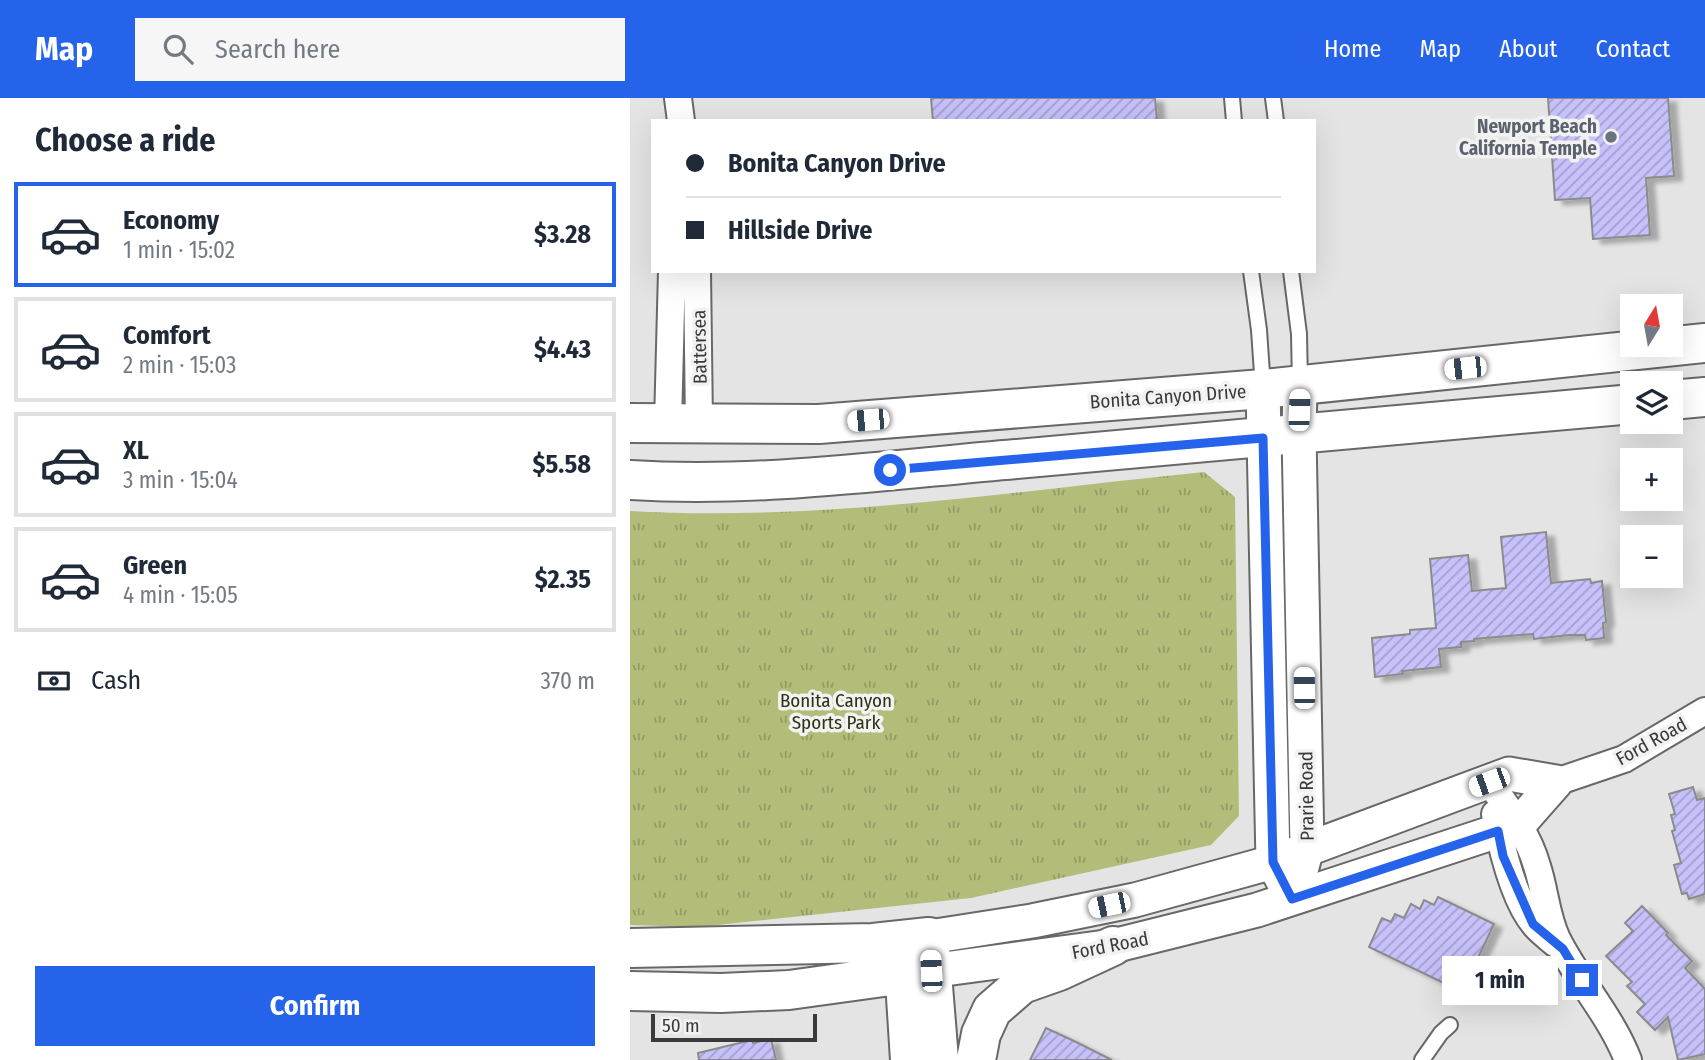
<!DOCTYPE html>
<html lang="en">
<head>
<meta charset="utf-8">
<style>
	:root { --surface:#fff; --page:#f6f6f7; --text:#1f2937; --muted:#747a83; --line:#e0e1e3; --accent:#2563eb }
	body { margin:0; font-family:"Fira Sans Condensed",sans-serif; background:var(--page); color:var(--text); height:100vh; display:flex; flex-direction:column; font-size:26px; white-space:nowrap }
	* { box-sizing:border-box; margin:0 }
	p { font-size:23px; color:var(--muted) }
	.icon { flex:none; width:38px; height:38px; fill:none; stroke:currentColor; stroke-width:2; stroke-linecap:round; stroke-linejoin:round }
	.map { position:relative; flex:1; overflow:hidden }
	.drawer { display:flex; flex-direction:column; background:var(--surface); width:630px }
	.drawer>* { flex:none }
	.top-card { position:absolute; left:21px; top:21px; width:665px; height:154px; border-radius:0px; box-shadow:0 7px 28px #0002; display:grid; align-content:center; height:154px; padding:0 35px; background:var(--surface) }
	.needle { width:46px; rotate:11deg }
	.controls { position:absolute; left:990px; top:196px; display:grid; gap:14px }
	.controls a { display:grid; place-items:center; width:63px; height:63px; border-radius:0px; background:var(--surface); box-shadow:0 7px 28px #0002; font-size:35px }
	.scale { position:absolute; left:21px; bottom:18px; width:166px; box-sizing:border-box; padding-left:7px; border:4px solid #3a3a3b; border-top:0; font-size:19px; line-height:24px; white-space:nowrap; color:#3a3a3b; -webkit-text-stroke:5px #f2f2f3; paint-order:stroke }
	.end { position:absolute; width:32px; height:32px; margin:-16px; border:9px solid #2563eb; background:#fff; box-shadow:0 0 0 4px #fff }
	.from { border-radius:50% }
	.bubble { position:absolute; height:49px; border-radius:0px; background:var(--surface); box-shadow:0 7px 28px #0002; font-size:23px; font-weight:700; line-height:49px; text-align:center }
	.car { position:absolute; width:21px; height:42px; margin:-21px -10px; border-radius:9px; box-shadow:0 0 5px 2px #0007; background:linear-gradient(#fff 24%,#345 0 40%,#fff 0 76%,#345 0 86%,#fff 0) }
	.top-card b { display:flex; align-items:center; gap:24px; height:66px; font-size:26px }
	.top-card b+b { border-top:2px solid var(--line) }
	.top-card i { width:18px; height:18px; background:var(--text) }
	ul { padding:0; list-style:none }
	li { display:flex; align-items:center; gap:21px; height:105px; margin:0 14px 10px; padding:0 21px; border:4px solid var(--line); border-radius:0px }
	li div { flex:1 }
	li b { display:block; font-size:26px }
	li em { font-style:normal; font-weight:700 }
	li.on { border-color:var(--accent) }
	li>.icon { width:63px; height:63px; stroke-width:1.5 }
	h2 { padding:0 35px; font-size:32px; line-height:84px }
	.pay { display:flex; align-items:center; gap:18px; height:77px; padding:0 35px; font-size:26px }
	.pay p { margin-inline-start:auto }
	.action { display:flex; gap:14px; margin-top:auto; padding:14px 35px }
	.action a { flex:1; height:80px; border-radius:0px; background:var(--accent); color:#fff; font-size:28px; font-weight:700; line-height:80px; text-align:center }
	header { display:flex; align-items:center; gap:42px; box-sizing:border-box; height:98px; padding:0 35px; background:var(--accent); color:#fff }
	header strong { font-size:33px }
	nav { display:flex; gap:38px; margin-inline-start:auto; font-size:24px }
	.search { width:490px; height:63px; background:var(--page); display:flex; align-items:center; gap:18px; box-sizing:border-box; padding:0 24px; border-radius:0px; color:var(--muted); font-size:26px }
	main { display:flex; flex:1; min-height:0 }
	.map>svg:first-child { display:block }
	.park { fill:url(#park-tufts) }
	.building { fill:url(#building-hatch); stroke:#8b8b8c; stroke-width:2; filter:url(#shadow) }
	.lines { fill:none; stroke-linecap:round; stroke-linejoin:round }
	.service-casing { stroke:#686869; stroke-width:18 }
	.minor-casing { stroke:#686869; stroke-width:30 }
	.tertiary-casing { stroke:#686869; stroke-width:37 }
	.secondary-casing { stroke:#686869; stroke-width:42 }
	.service { stroke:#fff; stroke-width:14 }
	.minor { stroke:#fff; stroke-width:26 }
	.tertiary { stroke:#fff; stroke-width:33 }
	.secondary { stroke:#fff; stroke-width:38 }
	.route { stroke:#2563eb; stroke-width:9 }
	.worship-dot { fill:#6b7280; stroke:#f2f2f3; stroke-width:2.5 }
	.labels { text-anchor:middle; stroke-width:7; stroke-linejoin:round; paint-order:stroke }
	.worship-label { font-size:19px; font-weight:bold; fill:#5b616d; stroke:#f2f2f3; text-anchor:end }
	.street-label { font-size:19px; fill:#3a3a3b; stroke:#f2f2f3 }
	.park-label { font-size:19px; fill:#2e3211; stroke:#f2f2f3 }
</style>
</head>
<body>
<header>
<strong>Map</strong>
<div class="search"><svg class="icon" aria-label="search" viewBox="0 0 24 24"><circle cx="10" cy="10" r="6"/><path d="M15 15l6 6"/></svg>Search here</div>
<nav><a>Home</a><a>Map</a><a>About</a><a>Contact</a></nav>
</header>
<main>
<section class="drawer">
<h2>Choose a ride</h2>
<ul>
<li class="on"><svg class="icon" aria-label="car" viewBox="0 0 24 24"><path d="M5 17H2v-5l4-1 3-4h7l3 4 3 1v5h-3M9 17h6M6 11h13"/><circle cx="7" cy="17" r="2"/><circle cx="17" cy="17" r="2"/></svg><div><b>Economy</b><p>1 min · 15:02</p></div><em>$3.28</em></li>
<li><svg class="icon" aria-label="car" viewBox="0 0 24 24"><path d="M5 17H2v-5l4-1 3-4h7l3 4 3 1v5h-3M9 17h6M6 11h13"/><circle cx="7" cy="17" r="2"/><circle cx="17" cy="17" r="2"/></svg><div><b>Comfort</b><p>2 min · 15:03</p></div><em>$4.43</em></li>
<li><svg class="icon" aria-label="car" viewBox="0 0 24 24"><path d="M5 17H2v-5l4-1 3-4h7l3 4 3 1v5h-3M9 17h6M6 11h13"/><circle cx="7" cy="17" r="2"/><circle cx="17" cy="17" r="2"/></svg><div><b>XL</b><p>3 min · 15:04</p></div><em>$5.58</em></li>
<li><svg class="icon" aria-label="car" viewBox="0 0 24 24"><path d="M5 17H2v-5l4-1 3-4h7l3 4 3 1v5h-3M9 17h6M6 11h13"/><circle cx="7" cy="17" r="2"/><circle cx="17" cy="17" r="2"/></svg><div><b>Green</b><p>4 min · 15:05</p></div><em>$2.35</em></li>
</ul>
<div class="pay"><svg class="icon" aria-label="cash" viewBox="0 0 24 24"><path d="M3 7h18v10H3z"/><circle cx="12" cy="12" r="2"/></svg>Cash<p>370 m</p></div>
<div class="action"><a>Confirm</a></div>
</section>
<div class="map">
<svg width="1075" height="962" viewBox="0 0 1075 962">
	<defs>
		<pattern id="park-tufts" width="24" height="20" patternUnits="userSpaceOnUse" patternTransform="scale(1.75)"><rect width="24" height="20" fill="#b3bd79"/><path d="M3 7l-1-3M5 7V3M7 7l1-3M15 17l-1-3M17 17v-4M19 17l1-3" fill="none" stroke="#939b64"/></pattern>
		<pattern id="building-hatch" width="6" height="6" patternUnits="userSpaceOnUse" patternTransform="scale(1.75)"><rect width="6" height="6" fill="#c6c1fa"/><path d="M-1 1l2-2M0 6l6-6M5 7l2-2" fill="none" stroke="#a29ecc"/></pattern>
		<filter id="shadow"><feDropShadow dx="8" dy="4.5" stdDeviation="2" flood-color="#0004"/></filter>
	</defs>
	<rect width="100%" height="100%" fill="#e4e4e5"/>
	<path class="park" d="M 574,374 L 605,399 L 609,718 L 581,747 L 341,800 L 69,829 L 0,827 L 0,413 C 191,424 384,393 574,374 Z"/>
	<path class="building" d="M 301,0 L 525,0 L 527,22 L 303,23 Z
		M 918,0 L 1038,0 L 1044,78 L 1016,80 L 1020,137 L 963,141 L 960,100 L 925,102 Z
		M 916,434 L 921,485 L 960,481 L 961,485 L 972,483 L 976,524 L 973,525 L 974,540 L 956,542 L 955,537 L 939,537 L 904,541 L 903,536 L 844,541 L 844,543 L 831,544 L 831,549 L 809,551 L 811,569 L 772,573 L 773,576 L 745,579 L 742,540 L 780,536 L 780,532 L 806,530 L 800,461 L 838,457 L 842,493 L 876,490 L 871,439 Z
		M 1063,689 L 1067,702 L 1075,700 L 1075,796 L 1059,801 L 1057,795 L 1052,796 L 1044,767 L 1051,765 L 1042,733 L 1045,732 L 1041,717 L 1045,716 L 1039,696 Z
		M 808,799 L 864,826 L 845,866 L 835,862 L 822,889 L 739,849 L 752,820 L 761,824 L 765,816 L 774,820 L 781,806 L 790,811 L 794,802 L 804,807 Z
		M 1012,808 L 1038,835 L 1036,837 L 1062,863 L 1055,870 L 1075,891 L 1075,956 L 1048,962 L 1038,919 L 1025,932 L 1007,914 L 1015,906 L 997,888 L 1002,884 L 976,858 L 1003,833 L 995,825 Z
		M 416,930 L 444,943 L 482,962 L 400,962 Z
		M 141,941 L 146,962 L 69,962 L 68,955 L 122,942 L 123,945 Z"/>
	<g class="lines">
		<g class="service-casing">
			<path id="service" d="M 602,0 L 604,23
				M 643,0 L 646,23
				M 621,173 L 629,232 L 633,290
				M 661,173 L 669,236 L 670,286
				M 792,962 L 811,935 L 820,927"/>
		</g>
		<g class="minor-casing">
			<path id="minor" d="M 48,0 L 51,23
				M 67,173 L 69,326
				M 38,325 L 42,173
				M 859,684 C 878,710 898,736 907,768 C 915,792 916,818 927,841 C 948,883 981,918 998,962
				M 926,684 L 994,661 L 1075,613
				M 865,716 C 871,747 884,803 905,827 C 911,834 919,840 926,846"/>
		</g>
		<g class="tertiary-casing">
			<path id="tertiary" d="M 670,287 L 669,337 L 677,750 L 672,769
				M 633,291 L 643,764 L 653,783
				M 299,839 L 402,823 L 505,802 L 643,764 L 879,676 L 926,684
				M 278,876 L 483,848 L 627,812 L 889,726 L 926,684"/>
		</g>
		<g class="secondary-casing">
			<path id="secondary" d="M 1041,302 L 1075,299
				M 0,325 L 189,326 L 633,291 L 1075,245
				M 0,382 C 129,390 257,372 386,361 C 591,344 797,325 1003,306
				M 0,850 L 243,845 L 299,839 L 309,962
				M 273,852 L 280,962
				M 0,893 L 91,895 L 159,892 L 275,876
				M 346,962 L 351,936 L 362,912 L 392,886 L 429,873 L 483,848"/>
		</g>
		<use href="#service" class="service"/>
		<use href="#minor" class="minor"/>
		<use href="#tertiary" class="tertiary"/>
		<use href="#secondary" class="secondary"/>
	</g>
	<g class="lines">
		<path class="route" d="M 260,372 L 633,340 L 643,764 L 662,801 L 868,733 L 873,758 L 903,826 L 933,851 L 952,882"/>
	</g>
	<circle class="worship-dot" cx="981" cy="39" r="7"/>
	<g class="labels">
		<g class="worship-label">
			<text x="967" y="35">Newport Beach<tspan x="967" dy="22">California Temple</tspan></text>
		</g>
		<g class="street-label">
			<text transform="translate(69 249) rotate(-91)" y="7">Battersea</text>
			<text transform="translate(538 298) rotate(-4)" y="7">Bonita Canyon Drive</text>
			<text transform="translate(1021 643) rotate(-29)" y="7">Ford Road</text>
			<text transform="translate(676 698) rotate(-91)" y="7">Prarie Road</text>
			<text transform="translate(480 847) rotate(-11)" y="7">Ford Road</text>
		</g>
		<g class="park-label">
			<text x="206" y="609">Bonita Canyon<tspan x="206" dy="22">Sports Park</tspan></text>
		</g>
	</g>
</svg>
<div class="controls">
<a><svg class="needle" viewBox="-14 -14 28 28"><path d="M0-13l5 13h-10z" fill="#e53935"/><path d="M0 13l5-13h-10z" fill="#747a83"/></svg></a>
<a><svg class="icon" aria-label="layers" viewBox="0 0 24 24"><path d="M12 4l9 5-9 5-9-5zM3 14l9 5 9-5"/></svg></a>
<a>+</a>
<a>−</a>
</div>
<div class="scale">50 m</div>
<i class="end from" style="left:260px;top:372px"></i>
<i class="end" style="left:952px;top:882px"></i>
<div class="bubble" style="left:812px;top:858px;width:116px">1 min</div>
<i class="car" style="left:835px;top:270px;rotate:264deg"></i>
<i class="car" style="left:669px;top:312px;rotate:2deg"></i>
<i class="car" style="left:238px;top:322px;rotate:265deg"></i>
<i class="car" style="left:674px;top:590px;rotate:359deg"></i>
<i class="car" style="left:859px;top:684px;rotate:250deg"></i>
<i class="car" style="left:479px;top:807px;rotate:258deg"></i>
<i class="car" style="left:301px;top:873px;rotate:357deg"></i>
<div class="top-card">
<b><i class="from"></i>Bonita Canyon Drive</b>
<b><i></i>Hillside Drive</b>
</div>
</div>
</main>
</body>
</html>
